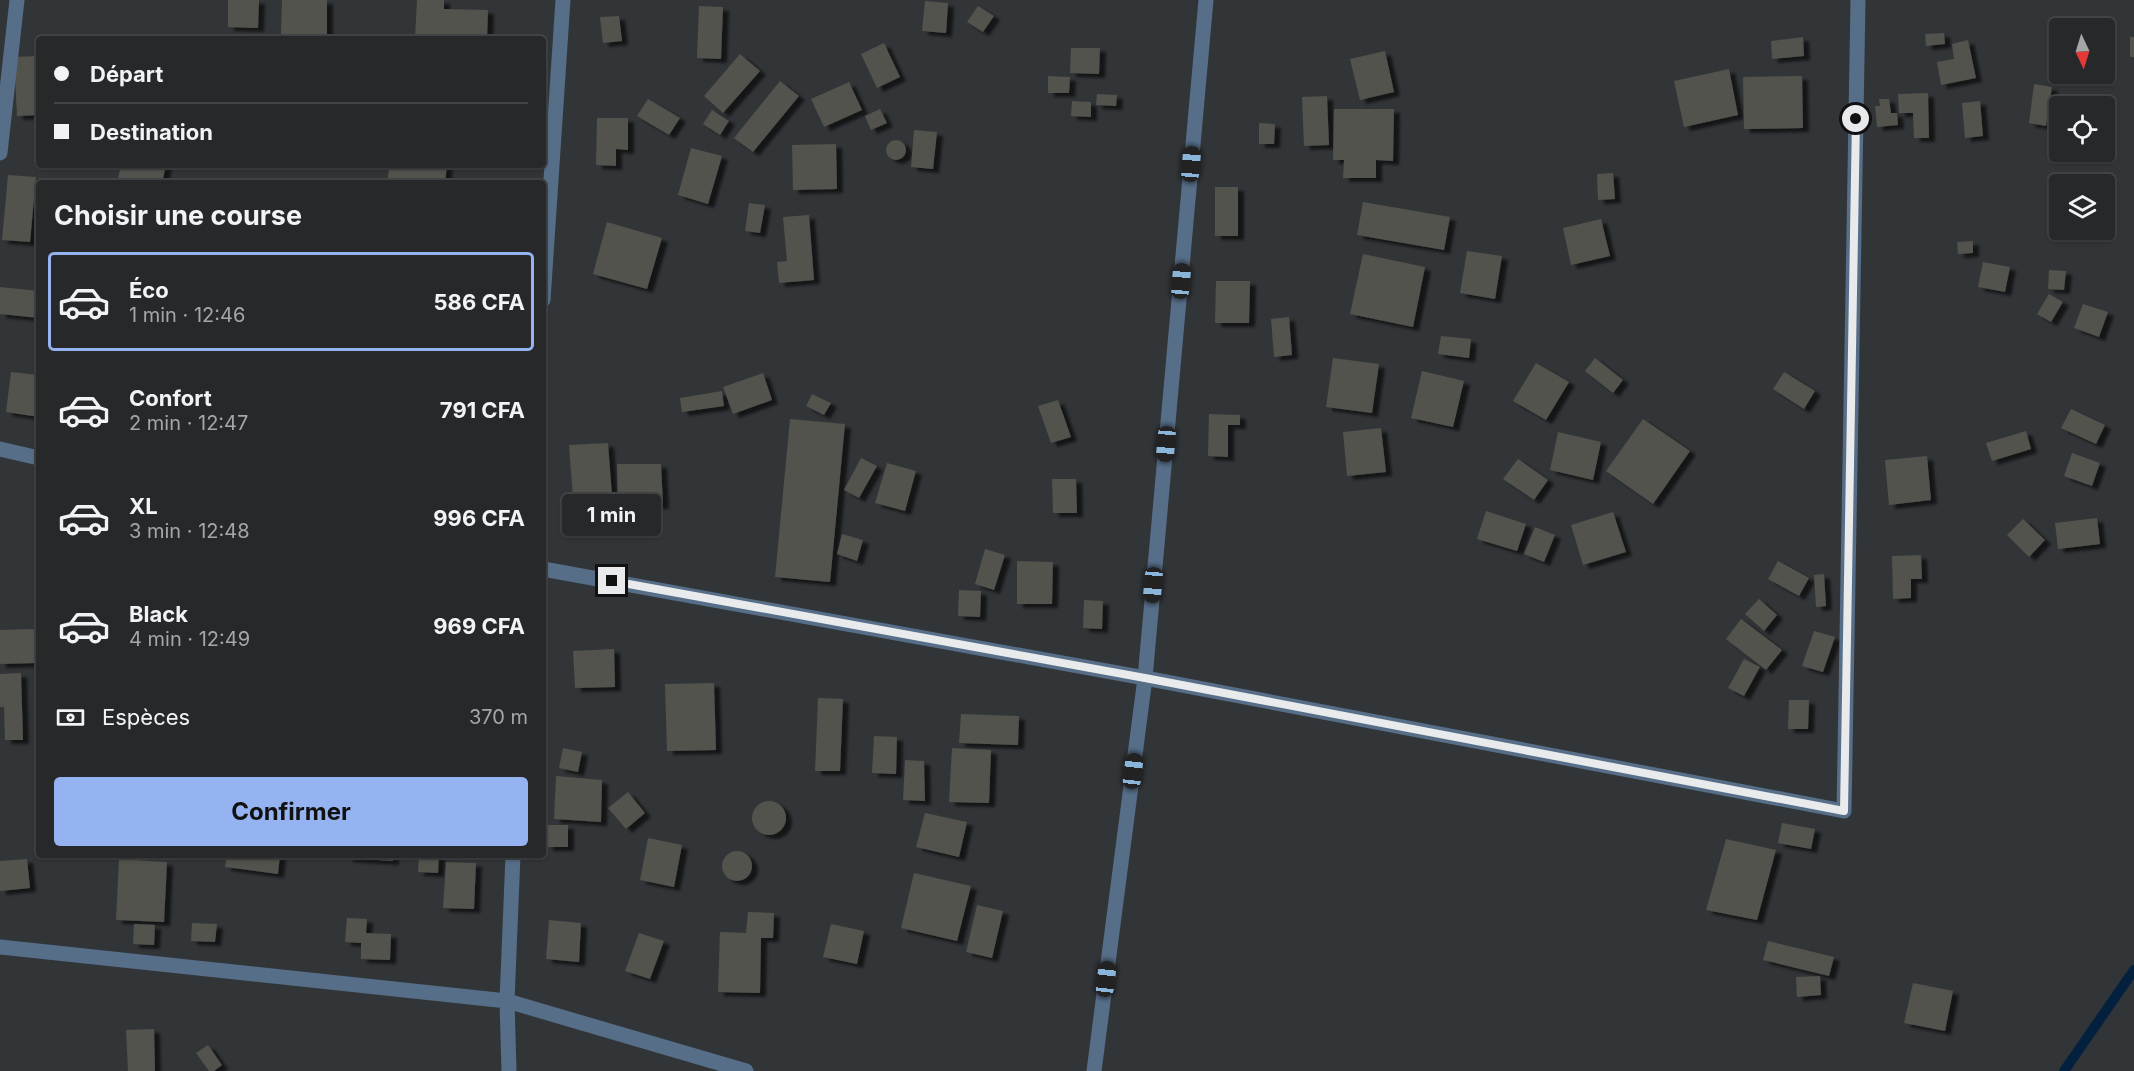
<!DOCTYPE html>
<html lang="fr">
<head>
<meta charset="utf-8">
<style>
	:root { --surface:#26282a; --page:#2e3032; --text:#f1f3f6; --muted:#a4a6a8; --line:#424447; --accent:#95b2f1 }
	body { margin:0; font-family:Inter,sans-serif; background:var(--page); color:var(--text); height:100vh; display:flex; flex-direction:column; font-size:22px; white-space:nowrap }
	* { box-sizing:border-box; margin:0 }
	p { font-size:20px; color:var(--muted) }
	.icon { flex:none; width:33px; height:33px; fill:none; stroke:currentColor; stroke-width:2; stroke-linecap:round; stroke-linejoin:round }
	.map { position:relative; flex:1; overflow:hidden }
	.side { position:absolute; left:36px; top:180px; width:510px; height:678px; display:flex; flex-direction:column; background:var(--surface); border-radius:6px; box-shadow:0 2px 4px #0004,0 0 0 2px var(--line) }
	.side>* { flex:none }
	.guide { position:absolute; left:36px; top:36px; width:510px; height:132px; border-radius:6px; box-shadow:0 2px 4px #0004,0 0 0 2px var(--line); display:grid; align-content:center; height:132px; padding:0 18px; background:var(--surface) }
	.needle { width:39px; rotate:176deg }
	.tools { position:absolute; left:2049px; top:18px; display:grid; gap:12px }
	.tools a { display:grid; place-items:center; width:66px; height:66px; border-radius:6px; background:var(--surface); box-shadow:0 2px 4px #0004,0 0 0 2px var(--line); font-size:30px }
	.end { position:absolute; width:27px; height:27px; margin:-14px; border:8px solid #e8eaec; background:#111; box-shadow:0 0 0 3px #111 }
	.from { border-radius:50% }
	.bubble { position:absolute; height:42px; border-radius:6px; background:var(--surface); box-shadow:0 2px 4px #0004,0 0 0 2px var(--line); font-size:20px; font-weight:700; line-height:42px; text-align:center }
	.car { position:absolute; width:18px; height:36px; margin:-18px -9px; border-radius:8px; box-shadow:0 0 4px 2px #0007; background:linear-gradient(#222 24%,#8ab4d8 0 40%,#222 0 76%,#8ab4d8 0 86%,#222 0) }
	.guide b { display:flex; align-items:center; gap:21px; height:57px; font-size:22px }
	.guide b+b { border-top:2px solid var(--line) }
	.guide i { width:15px; height:15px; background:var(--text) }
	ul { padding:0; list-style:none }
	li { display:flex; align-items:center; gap:18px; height:99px; margin:0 12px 9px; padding:0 6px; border:3px solid transparent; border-radius:6px }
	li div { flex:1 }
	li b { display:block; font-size:22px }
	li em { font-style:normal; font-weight:700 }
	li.current { border-color:var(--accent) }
	li>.icon { width:54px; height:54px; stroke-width:1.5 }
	h2 { padding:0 18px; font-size:27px; line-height:72px }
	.pay { display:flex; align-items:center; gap:15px; height:66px; padding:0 18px; font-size:22px }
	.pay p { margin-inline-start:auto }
	.action { display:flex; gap:12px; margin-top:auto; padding:12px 18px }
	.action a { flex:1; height:69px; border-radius:6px; background:var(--accent); color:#111; font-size:24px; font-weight:700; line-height:69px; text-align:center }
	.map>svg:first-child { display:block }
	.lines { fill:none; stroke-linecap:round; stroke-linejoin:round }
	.stream { stroke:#03213f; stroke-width:10 }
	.building { fill:#52524d; filter:url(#shadow) }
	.minor { stroke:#566e88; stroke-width:15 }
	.route { stroke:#e8eaec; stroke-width:8 }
</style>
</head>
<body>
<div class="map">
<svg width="2134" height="1071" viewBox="0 0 2134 1071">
	<defs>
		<filter id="shadow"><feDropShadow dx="6" dy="4" stdDeviation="1.5" flood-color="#0009"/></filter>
	</defs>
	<rect width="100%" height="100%" fill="#323538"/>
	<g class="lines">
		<path class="stream" d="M 2064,1071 L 2134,970"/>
	</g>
	<path class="building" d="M 228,0 L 259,0 L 258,28 L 228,27 Z
		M 282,0 L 327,0 L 327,35 L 281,34 Z
		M 417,0 L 444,0 L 444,9 L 488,10 L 487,39 L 415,39 Z
		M 925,1 L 948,3 L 946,33 L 922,31 Z
		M 699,6 L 723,7 L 721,59 L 697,58 Z
		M 978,6 L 994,16 L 983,32 L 967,22 Z
		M 619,16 L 622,41 L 603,43 L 600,17 Z
		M 1944,33 L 1945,44 L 1926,46 L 1925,34 Z
		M 1803,37 L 1804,56 L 1772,59 L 1771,41 Z
		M 2130,37 L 2134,37 L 2134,57 L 2130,57 Z
		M 1968,40 L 1976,78 L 1941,85 L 1937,62 L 1954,59 L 1952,44 Z
		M 884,43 L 900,77 L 877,88 L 861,54 Z
		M 1071,48 L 1100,48 L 1099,74 L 1070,73 Z
		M 1385,51 L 1394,92 L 1360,100 L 1350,59 Z
		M 740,54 L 760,71 L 723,113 L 704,96 Z
		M 38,56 L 39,115 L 17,116 L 14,57 Z
		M 1729,69 L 1738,115 L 1684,127 L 1674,81 Z
		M 1048,76 L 1070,77 L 1069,93 L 1048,93 Z
		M 1802,76 L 1803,128 L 1744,129 L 1743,77 Z
		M 780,81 L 799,96 L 753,152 L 734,138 Z
		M 849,82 L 862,110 L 824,127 L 811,99 Z
		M 2034,84 L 2052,87 L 2046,126 L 2029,123 Z
		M 1928,93 L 1929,138 L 1914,138 L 1913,113 L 1899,113 L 1898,94 Z
		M 1097,94 L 1117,95 L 1116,106 L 1096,105 Z
		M 1327,96 L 1329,145 L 1304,146 L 1302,97 Z
		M 648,99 L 680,118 L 669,135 L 637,116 Z
		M 1879,99 L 1889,99 L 1891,113 L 1897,113 L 1898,125 L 1877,127 L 1875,106 L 1880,106 Z
		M 1072,101 L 1091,102 L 1091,117 L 1071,116 Z
		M 1980,101 L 1983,136 L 1965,138 L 1962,103 Z
		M 880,109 L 887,123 L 871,130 L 865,116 Z
		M 1334,109 L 1394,109 L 1393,161 L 1376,160 L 1376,178 L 1343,178 L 1344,160 L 1333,160 Z
		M 712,110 L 729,121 L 720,135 L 703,124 Z
		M 597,118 L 628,118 L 628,150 L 616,149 L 616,166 L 596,165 Z
		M 1259,123 L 1275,124 L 1274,144 L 1259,144 Z
		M 914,130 L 937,132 L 933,169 L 911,167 Z
		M886 150a10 10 0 1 1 20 0a10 10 0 1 1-20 0Z
		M 836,144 L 837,189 L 793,190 L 792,145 Z
		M 691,148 L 722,156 L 708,204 L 678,195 Z
		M 121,165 L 166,165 L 162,183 L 117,183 Z
		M 389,165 L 447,165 L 445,183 L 388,178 Z
		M 1613,173 L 1615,199 L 1598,200 L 1597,174 Z
		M 8,175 L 36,177 L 30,242 L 2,240 Z
		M 1215,187 L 1238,187 L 1238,236 L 1215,236 Z
		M 1363,202 L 1450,217 L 1444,250 L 1357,235 Z
		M 749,203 L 765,205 L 760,233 L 745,231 Z
		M 809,215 L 814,280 L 779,283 L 777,262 L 787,261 L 783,217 Z
		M 1601,219 L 1610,256 L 1571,265 L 1563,228 Z
		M 607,222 L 662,238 L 647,289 L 593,274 Z
		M 1973,241 L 1973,253 L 1958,254 L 1957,242 Z
		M 1467,251 L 1502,256 L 1495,299 L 1460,293 Z
		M 1363,254 L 1425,267 L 1413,327 L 1350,314 Z
		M 1983,262 L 2010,267 L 2005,292 L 1978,287 Z
		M 2049,270 L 2066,271 L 2064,290 L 2048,289 Z
		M 1216,281 L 1250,281 L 1249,323 L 1215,323 Z
		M 0,287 L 39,291 L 39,318 L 0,314 Z
		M 2049,294 L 2063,302 L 2051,322 L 2037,314 Z
		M 2083,304 L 2108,312 L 2099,337 L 2074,328 Z
		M 1289,317 L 1292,355 L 1274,357 L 1271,319 Z
		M 1441,336 L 1471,339 L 1469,358 L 1438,354 Z
		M 1333,358 L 1379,364 L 1372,413 L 1326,407 Z
		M 1595,358 L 1623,380 L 1613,393 L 1585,371 Z
		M 1536,363 L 1569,382 L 1546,420 L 1513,401 Z
		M 1422,371 L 1464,381 L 1453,427 L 1411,418 Z
		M 11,372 L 39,375 L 39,417 L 6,412 Z
		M 1784,372 L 1815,391 L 1804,409 L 1773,389 Z
		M 763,373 L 772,400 L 733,414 L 723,387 Z
		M 722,391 L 724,406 L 682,412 L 680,398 Z
		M 812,394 L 831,403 L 824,415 L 806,406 Z
		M 1058,400 L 1071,437 L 1051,443 L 1038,406 Z
		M 2071,409 L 2105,425 L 2096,444 L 2061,428 Z
		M 1209,414 L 1240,415 L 1240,425 L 1228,425 L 1228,457 L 1208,456 Z
		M 790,419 L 845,424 L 830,582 L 775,577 Z
		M 1643,419 L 1690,451 L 1653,504 L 1606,471 Z
		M 1381,428 L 1386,472 L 1347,476 L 1343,432 Z
		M 2026,431 L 2031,449 L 1992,461 L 1986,443 Z
		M 1558,432 L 1601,442 L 1593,480 L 1550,470 Z
		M 608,443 L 612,496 L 573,498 L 569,445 Z
		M 2072,453 L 2100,463 L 2092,486 L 2064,476 Z
		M 1927,456 L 1931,500 L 1889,505 L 1885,460 Z
		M 861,458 L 877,466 L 859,498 L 844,490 Z
		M 1518,459 L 1548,480 L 1534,500 L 1503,479 Z
		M 887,463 L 916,471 L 905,511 L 875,503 Z
		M 617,464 L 661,464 L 663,505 L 618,506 Z
		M 1052,479 L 1076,479 L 1077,513 L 1053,513 Z
		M 1486,511 L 1526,524 L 1517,551 L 1477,539 Z
		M 1613,512 L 1626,552 L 1583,565 L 1571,525 Z
		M 2097,518 L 2100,544 L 2058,549 L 2055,523 Z
		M 2023,519 L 2045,540 L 2029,557 L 2007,535 Z
		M 1535,527 L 1555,535 L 1544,562 L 1524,554 Z
		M 842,534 L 863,540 L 857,561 L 837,554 Z
		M 985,549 L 1005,555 L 994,590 L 975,584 Z
		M 1921,555 L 1922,579 L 1911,579 L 1911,598 L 1893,599 L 1892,556 Z
		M 1017,561 L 1053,562 L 1052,604 L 1017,604 Z
		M 1778,561 L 1809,578 L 1799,596 L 1768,579 Z
		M 1824,574 L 1826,606 L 1816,607 L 1814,575 Z
		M 959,590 L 981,591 L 980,617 L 958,616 Z
		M 1759,599 L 1777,615 L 1764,631 L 1745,614 Z
		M 1084,600 L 1103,601 L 1102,629 L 1083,628 Z
		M 1741,619 L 1782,650 L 1766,670 L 1726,639 Z
		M 35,629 L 36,663 L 0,664 L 0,630 Z
		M 1814,631 L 1835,637 L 1823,672 L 1802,666 Z
		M 614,649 L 615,687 L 575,688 L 573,651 Z
		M 1744,659 L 1760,667 L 1744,696 L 1728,688 Z
		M 21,673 L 23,740 L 5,740 L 4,707 L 0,707 L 0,674 Z
		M 714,683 L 716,750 L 667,751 L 665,684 Z
		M 818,698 L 843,699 L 840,771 L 815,771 Z
		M 1789,700 L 1809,700 L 1808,729 L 1788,729 Z
		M 961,714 L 1019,716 L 1018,745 L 959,743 Z
		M 874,736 L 897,737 L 896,774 L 872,773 Z
		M 563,748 L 582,752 L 578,772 L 559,768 Z
		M 952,748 L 991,750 L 989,803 L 949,802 Z
		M 905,760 L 924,761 L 925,801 L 903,800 Z
		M 556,776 L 602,780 L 601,822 L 554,819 Z
		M 628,792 L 645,813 L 626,829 L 608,808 Z
		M752 818a17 17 0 1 1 34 0a17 17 0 1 1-34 0Z
		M 925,813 L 967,822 L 959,857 L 916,847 Z
		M 1782,823 L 1815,829 L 1811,849 L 1778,843 Z
		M 548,825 L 568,825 L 568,847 L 547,847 Z
		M 648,838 L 682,845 L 674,887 L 640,880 Z
		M 1726,839 L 1776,850 L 1757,920 L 1706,910 Z
		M722 866a15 15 0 1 1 30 0a15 15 0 1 1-30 0Z
		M 227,855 L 280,855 L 278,874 L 225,867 Z
		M 347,855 L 393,855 L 393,861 L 347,858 Z
		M 419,855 L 439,855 L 438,873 L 418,872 Z
		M 27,859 L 30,888 L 0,891 L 0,861 Z
		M 119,859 L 167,862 L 164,922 L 116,920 Z
		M 446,862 L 476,863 L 474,909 L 443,908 Z
		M 914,873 L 971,886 L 957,941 L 901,928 Z
		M 977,905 L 1003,911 L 992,958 L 966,952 Z
		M 748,912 L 774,913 L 773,938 L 761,938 L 760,993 L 718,992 L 720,932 L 746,933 Z
		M 347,918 L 367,919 L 366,933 L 391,934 L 390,960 L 361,959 L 361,943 L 345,942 Z
		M 549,920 L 581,923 L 579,962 L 546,959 Z
		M 192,923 L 217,924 L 215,942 L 191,941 Z
		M 134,924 L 155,925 L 154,945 L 133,944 Z
		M 831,924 L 864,931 L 857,964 L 823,957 Z
		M 639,933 L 664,941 L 650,979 L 625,971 Z
		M 1768,941 L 1834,957 L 1829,976 L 1763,960 Z
		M 1820,976 L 1821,995 L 1797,997 L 1796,977 Z
		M 1913,983 L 1953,991 L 1945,1031 L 1904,1023 Z
		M 154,1029 L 155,1071 L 128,1071 L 126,1030 Z
		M 208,1045 L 222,1065 L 214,1071 L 209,1071 L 196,1053 Z"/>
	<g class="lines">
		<path class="minor" d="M 0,153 L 17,0
			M 543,300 L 563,0
			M 0,449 L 39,458
			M 543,569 L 1145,678 L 1844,811 L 1858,0
			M 0,947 L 507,1001 L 746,1071
			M 509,1071 L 507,1001 L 513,855
			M 1094,1071 L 1145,678 L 1206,0"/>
	</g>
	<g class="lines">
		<path class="route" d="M 612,581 L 1145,678 L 1844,811 L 1856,119"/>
	</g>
</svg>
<div class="tools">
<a><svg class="needle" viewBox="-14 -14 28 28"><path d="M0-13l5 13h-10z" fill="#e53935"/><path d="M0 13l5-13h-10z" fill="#a4a6a8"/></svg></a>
<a><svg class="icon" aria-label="locate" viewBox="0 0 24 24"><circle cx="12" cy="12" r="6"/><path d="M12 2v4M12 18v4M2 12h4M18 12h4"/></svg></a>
<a><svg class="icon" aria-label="layers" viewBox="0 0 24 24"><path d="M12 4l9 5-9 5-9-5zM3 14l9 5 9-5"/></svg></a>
</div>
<i class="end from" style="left:1856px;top:119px"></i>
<i class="end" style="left:612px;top:581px"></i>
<div class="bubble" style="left:562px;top:494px;width:99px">1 min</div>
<i class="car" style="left:1191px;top:164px;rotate:5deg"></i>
<i class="car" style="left:1181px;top:281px;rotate:5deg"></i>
<i class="car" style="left:1166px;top:444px;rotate:185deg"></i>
<i class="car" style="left:1153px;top:585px;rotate:185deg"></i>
<i class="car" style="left:1133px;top:771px;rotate:7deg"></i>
<i class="car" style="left:1106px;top:979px;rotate:7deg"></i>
<div class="guide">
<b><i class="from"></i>Départ</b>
<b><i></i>Destination</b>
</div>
<section class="side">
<h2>Choisir une course</h2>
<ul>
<li class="current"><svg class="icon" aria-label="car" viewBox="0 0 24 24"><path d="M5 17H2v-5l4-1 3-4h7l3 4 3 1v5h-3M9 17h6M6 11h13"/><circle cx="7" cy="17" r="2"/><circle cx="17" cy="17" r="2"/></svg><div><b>Éco</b><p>1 min · 12:46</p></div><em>586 CFA</em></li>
<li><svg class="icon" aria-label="car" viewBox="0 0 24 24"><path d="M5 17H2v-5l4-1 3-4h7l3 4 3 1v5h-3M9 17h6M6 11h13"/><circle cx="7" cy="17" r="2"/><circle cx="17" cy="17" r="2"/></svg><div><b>Confort</b><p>2 min · 12:47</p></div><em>791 CFA</em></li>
<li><svg class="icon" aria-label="car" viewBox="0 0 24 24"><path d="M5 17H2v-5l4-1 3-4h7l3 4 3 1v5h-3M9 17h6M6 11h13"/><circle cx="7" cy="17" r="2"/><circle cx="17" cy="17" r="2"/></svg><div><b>XL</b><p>3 min · 12:48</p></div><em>996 CFA</em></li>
<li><svg class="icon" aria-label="car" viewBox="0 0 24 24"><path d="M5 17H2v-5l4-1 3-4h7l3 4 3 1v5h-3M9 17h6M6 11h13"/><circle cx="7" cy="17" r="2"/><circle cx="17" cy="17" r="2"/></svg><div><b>Black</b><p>4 min · 12:49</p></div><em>969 CFA</em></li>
</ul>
<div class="pay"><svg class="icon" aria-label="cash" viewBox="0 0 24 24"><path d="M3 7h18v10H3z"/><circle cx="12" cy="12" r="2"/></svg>Espèces<p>370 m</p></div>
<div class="action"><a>Confirmer</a></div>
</section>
</div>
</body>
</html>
